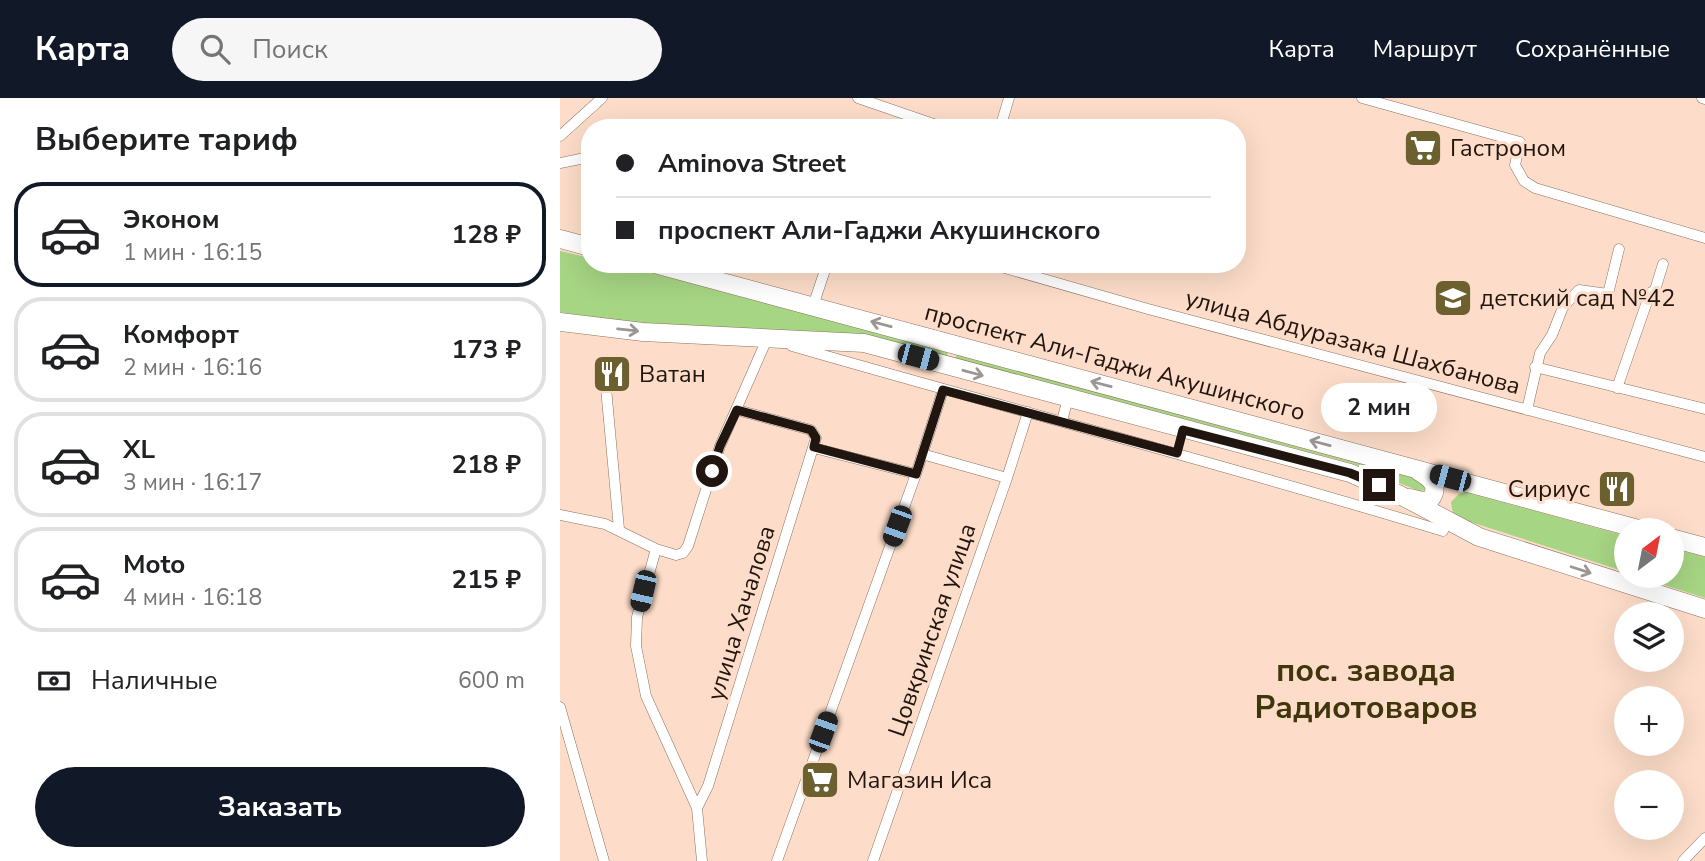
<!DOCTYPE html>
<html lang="ru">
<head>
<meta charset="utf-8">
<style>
	:root { --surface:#fff; --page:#f6f6f6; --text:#202124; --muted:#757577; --line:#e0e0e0; --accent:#111827 }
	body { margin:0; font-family:"Nunito Sans",sans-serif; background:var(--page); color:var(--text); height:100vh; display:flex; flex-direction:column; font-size:26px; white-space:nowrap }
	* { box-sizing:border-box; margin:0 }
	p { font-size:23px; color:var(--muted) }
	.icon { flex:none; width:38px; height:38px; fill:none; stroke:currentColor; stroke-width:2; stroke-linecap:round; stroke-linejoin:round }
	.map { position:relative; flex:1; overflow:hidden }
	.sheet { display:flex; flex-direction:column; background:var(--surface); width:560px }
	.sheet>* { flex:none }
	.guide { position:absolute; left:21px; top:21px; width:665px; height:154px; border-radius:28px; box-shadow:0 7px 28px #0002; display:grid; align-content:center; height:154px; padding:0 35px; background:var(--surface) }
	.needle { width:46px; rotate:32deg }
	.controls { position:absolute; left:1054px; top:420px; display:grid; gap:14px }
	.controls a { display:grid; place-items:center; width:70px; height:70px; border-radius:50%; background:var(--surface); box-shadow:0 7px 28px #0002; font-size:35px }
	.end { position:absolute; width:32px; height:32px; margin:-16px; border:9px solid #21160f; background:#fff; box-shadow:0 0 0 4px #fff }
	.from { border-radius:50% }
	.bubble { position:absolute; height:49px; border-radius:24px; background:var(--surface); box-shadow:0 7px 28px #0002; font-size:23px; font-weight:700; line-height:49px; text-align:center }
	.car { position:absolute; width:21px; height:42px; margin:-21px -10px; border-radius:9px; box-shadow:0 0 5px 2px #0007; background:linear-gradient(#222 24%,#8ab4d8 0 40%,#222 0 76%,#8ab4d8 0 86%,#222 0) }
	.guide b { display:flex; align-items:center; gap:24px; height:66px; font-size:26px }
	.guide b+b { border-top:2px solid var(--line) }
	.guide i { width:18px; height:18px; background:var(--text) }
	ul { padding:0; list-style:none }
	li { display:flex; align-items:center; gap:21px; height:105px; margin:0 14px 10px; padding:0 21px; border:4px solid var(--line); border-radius:28px }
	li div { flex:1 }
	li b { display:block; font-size:26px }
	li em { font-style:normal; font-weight:700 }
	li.current { border-color:var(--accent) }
	li>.icon { width:63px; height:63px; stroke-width:1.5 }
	h2 { padding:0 35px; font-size:32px; line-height:84px }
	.pay { display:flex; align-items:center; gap:18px; height:77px; padding:0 35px; font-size:26px }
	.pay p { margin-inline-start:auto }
	.button { display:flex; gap:14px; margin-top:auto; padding:14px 35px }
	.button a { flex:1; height:80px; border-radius:42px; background:var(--accent); color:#fff; font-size:28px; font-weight:700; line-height:80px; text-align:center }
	header { display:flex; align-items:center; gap:42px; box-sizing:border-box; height:98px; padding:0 35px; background:var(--accent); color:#fff }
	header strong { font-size:33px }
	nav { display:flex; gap:38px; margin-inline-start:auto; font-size:24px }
	.search { width:490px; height:63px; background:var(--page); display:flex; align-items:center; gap:18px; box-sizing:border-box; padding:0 24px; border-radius:38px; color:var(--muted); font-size:26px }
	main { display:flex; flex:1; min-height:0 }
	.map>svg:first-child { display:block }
	.green { fill:#a6d583 }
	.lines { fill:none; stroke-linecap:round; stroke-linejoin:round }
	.street-casing { stroke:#8c705d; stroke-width:11 }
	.highway-casing { stroke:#8c705d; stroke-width:19 }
	.street { stroke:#fff; stroke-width:10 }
	.highway { stroke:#fff; stroke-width:18 }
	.oneway { stroke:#9b9693 }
	.route { stroke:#21160f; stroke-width:9 }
	.labels { text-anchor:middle; stroke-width:6; stroke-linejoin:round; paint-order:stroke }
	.poi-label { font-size:24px; fill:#21160f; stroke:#fdddc9; text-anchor:start }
	.street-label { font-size:24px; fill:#21160f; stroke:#fdddc9 }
	.district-label { font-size:32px; font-weight:bold; fill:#3f360b; stroke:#fdddc9 }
</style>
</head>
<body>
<header>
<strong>Карта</strong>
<div class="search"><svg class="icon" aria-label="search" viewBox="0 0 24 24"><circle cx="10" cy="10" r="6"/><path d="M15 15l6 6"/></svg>Поиск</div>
<nav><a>Карта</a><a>Маршрут</a><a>Сохранённые</a></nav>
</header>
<main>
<section class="sheet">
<h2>Выберите тариф</h2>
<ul>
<li class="current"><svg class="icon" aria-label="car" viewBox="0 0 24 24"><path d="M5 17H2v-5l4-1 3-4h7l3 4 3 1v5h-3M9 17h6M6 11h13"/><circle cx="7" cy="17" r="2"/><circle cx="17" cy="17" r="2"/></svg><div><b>Эконом</b><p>1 мин · 16:15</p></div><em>128 ₽</em></li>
<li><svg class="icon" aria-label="car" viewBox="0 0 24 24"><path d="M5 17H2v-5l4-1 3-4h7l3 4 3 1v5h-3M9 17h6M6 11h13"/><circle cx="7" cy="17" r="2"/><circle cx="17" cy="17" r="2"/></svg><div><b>Комфорт</b><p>2 мин · 16:16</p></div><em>173 ₽</em></li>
<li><svg class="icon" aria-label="car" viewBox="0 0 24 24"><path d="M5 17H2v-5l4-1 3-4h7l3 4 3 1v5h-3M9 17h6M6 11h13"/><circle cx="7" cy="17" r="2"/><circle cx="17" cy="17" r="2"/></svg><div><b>XL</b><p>3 мин · 16:17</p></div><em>218 ₽</em></li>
<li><svg class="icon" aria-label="car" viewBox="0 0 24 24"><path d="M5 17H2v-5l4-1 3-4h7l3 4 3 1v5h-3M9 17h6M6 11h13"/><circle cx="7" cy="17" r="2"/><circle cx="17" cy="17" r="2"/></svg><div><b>Moto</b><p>4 мин · 16:18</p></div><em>215 ₽</em></li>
</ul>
<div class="pay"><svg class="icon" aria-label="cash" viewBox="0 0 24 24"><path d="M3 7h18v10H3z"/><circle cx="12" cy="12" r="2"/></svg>Наличные<p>600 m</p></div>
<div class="button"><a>Заказать</a></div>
</section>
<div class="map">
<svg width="1145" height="763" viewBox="0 0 1145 763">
	<rect width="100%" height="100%" fill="#fdddc9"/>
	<path class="green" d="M 0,153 L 30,160 L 30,166 L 62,167 L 388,253 L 387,259 L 53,222 L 0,214 Z
		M 397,255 L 860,378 L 867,392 L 859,393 L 791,365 L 395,261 Z
		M 905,394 L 1066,438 L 1066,474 L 898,420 L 893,416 L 891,404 L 899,396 Z
		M 1111,450 L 1145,459 L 1145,500 L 1076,478 L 1111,478 Z"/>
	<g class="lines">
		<g class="street-casing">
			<path id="street" d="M 298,0 L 385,30
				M 802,0 L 960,44 L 955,67 L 964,83 L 975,90 L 1145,140
				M 1142,0 L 1145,1
				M 440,30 L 449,0
				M 0,38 L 42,0
				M 0,65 L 25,60 L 30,62
				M 431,166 L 588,211 L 1145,359
				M 253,208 L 267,166
				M 232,248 C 449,311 667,367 883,433 L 886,422
				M 975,269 L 1145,311
				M 46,290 L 59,431
				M 1057,290 L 1090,195 L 1095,192 L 1103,166
				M 967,312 L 980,255 L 992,237 L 1003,209 L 1019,192 L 1048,196 L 1059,151
				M 502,323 L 508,300
				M 254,350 L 356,376
				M 362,356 L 447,380
				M 0,417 L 45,426 L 96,451
				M 0,609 L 44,763
				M 137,710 L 148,688 L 256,340 L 251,332 L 177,312
				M 142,763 L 137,710 L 86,598 L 76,548 L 77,519 L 96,451 L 116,457 L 123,455 L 128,448 L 160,348 L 207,241 L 211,242
				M 217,763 L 356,376 L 383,292
				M 313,763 L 447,380 L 468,314
				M 1123,763 L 1145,740"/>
		</g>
		<g class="highway-casing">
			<path id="highway" d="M 0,141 L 30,149
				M 95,166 L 1082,432
				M 0,224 L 83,234 L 304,245 L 790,375 L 838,396 L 919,439 L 1145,511
				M 850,400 L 862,403 L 870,402 C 881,388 870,380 858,373
				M 1111,440 L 1145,449"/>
		</g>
		<use href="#street" class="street"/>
		<use href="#highway" class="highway"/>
	</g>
	<defs><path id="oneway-shaft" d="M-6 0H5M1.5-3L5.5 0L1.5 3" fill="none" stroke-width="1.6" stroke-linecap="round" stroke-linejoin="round" transform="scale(1.75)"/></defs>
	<g class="oneway">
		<use href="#oneway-shaft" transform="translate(321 226) rotate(-165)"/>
		<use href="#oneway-shaft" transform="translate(68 232) rotate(6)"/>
		<use href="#oneway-shaft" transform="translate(413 275) rotate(15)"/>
		<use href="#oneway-shaft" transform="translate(541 286) rotate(-165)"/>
		<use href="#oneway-shaft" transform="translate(760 345) rotate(-165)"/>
		<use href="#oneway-shaft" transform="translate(1021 472) rotate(18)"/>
	</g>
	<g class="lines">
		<path class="route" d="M 152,373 L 160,348 L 177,312 L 251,332 L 256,340 L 254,349 L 356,376 L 383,292 L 617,355 L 623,332 L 790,375 L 819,387"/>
	</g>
	<defs>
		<g id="supermarket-square" transform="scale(2.0125)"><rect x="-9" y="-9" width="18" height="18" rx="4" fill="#6c612e" stroke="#fdddc9"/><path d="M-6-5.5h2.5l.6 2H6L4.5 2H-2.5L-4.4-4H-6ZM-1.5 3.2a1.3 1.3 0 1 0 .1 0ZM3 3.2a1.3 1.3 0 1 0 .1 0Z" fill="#fff"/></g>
		<g id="school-square" transform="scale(2.0125)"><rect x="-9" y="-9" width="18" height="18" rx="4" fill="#6c612e" stroke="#fdddc9"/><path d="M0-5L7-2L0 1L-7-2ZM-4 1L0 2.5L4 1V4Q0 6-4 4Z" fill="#fff"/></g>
		<g id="restaurant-square" transform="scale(2.0125)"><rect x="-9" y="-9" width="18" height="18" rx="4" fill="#6c612e" stroke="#fdddc9"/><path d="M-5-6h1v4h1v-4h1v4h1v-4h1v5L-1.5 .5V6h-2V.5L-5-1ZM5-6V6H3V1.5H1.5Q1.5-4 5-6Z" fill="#fff"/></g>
	</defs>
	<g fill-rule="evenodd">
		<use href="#supermarket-square" x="863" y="50"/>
		<use href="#school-square" x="893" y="200"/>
		<use href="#restaurant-square" x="52" y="276"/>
		<use href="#restaurant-square" x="1057" y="391"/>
		<use href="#supermarket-square" x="260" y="682"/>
	</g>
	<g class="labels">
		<g class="poi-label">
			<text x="890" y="58">Гастроном</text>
			<text x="920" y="208">детский сад №42</text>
			<text x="79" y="284">Ватан</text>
			<text x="1030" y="399" text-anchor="end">Сириус</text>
			<text x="287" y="690">Магазин Иса</text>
		</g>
		<g class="street-label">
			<text transform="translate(793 244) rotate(15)" y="8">улица Абдуразака Шахбанова</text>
			<text transform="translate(555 264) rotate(15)" y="8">проспект Али-Гаджи Акушинского</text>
			<text transform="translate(181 515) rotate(-73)" y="8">улица Хачалова</text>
			<text transform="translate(372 532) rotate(-71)" y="8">Цовкринская улица</text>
		</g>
		<g class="district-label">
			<text x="806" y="583">пос. завода<tspan x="806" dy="37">Радиотоваров</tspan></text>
		</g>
	</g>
</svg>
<div class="controls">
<a><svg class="needle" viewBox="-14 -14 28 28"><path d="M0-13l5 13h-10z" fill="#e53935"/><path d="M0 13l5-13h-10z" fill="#757577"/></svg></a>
<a><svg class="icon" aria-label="layers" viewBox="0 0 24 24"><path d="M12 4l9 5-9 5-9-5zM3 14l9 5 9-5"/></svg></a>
<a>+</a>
<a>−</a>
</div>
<i class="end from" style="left:152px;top:373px"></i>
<i class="end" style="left:819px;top:387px"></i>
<div class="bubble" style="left:761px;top:285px;width:116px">2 мин</div>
<i class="car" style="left:358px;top:259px;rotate:105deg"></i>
<i class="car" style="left:890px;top:380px;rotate:285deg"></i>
<i class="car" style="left:337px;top:428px;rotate:200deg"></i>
<i class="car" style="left:83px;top:493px;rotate:193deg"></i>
<i class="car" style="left:263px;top:634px;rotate:20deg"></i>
<div class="guide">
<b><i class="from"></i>Aminova Street</b>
<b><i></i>проспект Али-Гаджи Акушинского</b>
</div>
</div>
</main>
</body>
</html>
